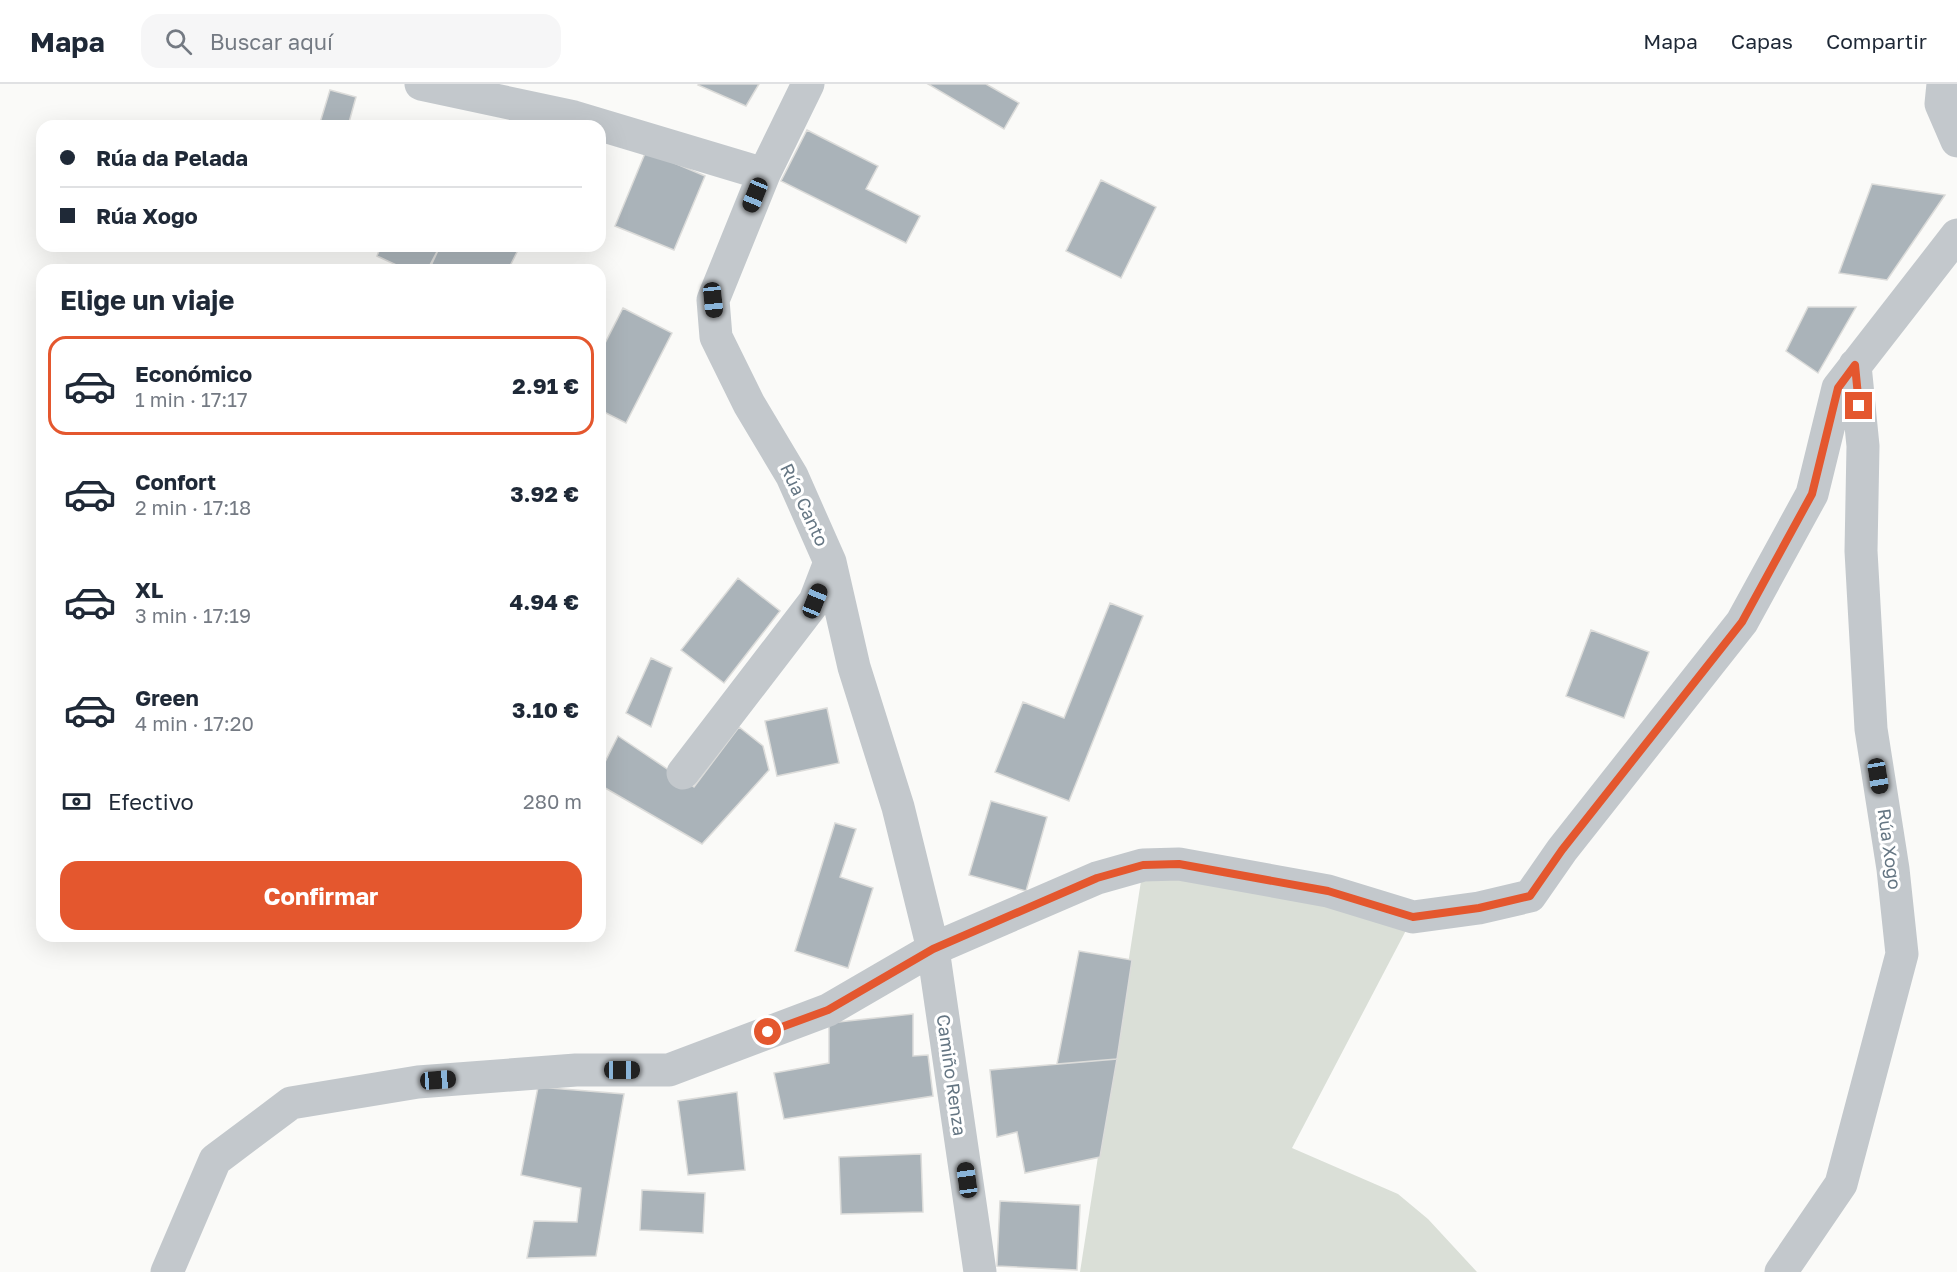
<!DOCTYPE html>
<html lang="es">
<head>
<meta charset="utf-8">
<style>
	:root { --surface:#fff; --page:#f6f6f7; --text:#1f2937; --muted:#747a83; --line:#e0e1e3; --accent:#e4572e }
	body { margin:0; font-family:"Golos Text",sans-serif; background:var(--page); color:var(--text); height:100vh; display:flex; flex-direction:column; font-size:22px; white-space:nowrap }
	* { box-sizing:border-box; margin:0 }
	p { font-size:20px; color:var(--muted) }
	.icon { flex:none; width:33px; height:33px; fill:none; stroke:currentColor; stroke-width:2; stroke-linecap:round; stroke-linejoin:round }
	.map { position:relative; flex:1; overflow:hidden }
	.side { position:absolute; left:36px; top:180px; width:570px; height:678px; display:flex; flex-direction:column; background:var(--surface); border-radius:18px; box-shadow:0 6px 24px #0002 }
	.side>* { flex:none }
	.guide { position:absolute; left:36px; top:36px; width:570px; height:132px; border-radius:18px; box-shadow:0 6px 24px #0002; display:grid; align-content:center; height:132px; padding:0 24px; background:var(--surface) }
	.end { position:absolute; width:27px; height:27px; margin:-14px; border:8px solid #e4572e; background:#fff; box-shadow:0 0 0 3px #fff }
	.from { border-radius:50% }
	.car { position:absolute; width:18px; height:36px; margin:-18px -9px; border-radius:8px; box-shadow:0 0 4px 2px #0007; background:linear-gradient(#222 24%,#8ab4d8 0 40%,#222 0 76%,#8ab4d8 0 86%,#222 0) }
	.guide b { display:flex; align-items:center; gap:21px; height:57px; font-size:22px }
	.guide b+b { border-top:2px solid var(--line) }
	.guide i { width:15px; height:15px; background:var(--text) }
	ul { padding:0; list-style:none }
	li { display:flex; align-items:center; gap:18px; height:99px; margin:0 12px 9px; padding:0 12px; border:3px solid transparent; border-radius:18px }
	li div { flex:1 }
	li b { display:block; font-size:22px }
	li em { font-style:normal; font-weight:700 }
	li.current { border-color:var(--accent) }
	li>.icon { width:54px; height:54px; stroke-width:1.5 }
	h2 { padding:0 24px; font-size:27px; line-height:72px }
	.pay { display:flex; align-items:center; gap:15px; height:66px; padding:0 24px; font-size:22px }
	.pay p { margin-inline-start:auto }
	.cta { display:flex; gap:12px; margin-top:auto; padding:12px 24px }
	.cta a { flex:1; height:69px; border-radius:18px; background:var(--accent); color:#fff; font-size:24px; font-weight:700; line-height:69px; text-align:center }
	header { display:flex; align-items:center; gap:36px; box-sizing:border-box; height:84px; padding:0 30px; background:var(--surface); border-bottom:2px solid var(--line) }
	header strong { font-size:28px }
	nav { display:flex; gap:33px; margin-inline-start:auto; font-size:21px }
	.search { width:420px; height:54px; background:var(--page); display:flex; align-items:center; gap:15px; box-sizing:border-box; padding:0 21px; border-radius:18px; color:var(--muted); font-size:22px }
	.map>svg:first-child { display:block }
	.green { fill:#dadfd7 }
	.building { fill:#aab3b9; stroke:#dcdcda; stroke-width:1.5 }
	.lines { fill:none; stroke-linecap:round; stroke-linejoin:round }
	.minor { stroke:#c3c8cc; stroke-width:33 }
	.route { stroke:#e4572e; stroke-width:8 }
	.labels { text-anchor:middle; stroke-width:6; stroke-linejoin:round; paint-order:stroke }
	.street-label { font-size:18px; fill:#657683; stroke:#fff }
</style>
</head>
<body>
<header>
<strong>Mapa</strong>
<div class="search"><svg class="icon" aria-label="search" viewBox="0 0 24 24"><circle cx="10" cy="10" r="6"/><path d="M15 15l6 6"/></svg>Buscar aquí</div>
<nav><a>Mapa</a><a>Capas</a><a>Compartir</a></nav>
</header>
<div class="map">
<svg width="1957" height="1188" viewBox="0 0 1957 1188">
	<rect width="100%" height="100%" fill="#fafaf8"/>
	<path class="green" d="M 1179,780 L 1413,833 L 1292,1064 L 1398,1110 L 1428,1135 L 1477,1188 L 1080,1188 L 1141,797 Z"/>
	<path class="building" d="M 699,0 L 759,0 L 746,22 L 698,1 Z
		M 928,0 L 986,0 L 1019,19 L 1004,45 Z
		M 330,6 L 356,13 L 348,42 L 319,42 Z
		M 807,46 L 878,82 L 866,105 L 920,132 L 906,159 L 781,97 Z
		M 646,67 L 705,92 L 674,166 L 615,142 Z
		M 1101,96 L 1156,123 L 1121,194 L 1066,167 Z
		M 1872,100 L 1945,111 L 1887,196 L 1839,189 Z
		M 381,162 L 440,162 L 429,186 L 407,186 L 377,172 Z
		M 440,162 L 520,162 L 508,186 L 440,186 L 430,181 Z
		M 1808,223 L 1856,223 L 1818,289 L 1786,267 Z
		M 623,224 L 672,249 L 626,339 L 600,326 L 600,269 Z
		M 738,494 L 780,527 L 724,599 L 681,566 Z
		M 1110,519 L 1143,532 L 1069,717 L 995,688 L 1023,618 L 1064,634 Z
		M 1591,546 L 1649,568 L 1624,634 L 1566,612 Z
		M 651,574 L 672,584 L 651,643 L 626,629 Z
		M 827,624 L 839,679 L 777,692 L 765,637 Z
		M 739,643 L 763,662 L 769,686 L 702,760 L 600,701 L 600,688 L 618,652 L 694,703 Z
		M 991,717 L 1047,733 L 1026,807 L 969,791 Z
		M 835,739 L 856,745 L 840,793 L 873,804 L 848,884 L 795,867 Z
		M 1079,867 L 1132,876 L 1117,975 L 1057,980 Z
		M 913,930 L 913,972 L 928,971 L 933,1012 L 784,1035 L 774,989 L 829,979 L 829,939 Z
		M 1117,975 L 1100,1073 L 1025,1089 L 1017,1048 L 997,1053 L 990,986 Z
		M 538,1003 L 624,1010 L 596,1172 L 527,1174 L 534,1137 L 577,1138 L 581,1104 L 521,1091 Z
		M 737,1008 L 745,1086 L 688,1091 L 678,1017 Z
		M 921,1070 L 923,1128 L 841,1130 L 839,1073 Z
		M 642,1106 L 705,1109 L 703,1149 L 640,1146 Z
		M 1000,1117 L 1080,1121 L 1077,1186 L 997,1182 Z"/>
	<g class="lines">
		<path class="minor" d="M 421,0 L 574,33 L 764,90
			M 808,0 L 764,90 L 713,216 L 716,253 L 749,320 L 792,392 L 830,478 L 854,583 L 898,723 L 933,865 L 980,1188
			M 1943,0 L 1941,20 L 1957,57
			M 683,689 L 815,517 L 830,478
			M 167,1188 L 215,1076 L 291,1019 L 418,998 L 576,986 L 669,986 L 828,926 L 933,865 L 1097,794 L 1143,781 L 1179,780 L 1328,807 L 1413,833 L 1479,824 L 1530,812 L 1562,766 L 1742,538 L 1812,410 L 1838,304 L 1957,151
			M 1781,1188 L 1841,1100 L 1902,870 L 1893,785 L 1871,645 L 1861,467 L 1863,362 L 1855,281"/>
	</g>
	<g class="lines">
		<path class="route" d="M 768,948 L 828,926 L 933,865 L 1097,794 L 1143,781 L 1179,780 L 1328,807 L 1413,833 L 1479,824 L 1530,812 L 1562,766 L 1742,538 L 1812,410 L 1838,304 L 1855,281 L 1859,322"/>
	</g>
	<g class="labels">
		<g class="street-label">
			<text transform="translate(804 421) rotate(65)" y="6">Rúa Canto</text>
			<text transform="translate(1889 765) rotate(82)" y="6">Rúa Xogo</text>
			<text transform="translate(951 991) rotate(82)" y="6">Camiño Renza</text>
		</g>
	</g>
</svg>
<i class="end from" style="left:768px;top:948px"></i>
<i class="end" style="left:1859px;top:322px"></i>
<i class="car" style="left:755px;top:111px;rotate:202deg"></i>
<i class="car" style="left:713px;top:216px;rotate:174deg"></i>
<i class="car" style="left:815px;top:517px;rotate:22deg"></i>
<i class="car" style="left:1878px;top:692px;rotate:171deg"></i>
<i class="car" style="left:622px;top:986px;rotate:90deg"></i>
<i class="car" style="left:438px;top:996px;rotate:86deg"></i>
<i class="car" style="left:967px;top:1096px;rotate:352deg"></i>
<div class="guide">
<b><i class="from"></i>Rúa da Pelada</b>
<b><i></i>Rúa Xogo</b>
</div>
<section class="side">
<h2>Elige un viaje</h2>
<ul>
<li class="current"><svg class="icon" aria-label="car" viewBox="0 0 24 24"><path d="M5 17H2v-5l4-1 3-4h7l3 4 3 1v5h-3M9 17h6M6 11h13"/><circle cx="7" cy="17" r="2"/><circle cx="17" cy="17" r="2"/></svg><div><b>Económico</b><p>1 min · 17:17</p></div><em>2.91 €</em></li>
<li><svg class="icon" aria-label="car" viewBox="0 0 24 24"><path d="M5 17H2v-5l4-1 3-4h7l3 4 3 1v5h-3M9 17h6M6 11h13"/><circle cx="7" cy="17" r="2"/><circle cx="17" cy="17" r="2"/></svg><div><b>Confort</b><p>2 min · 17:18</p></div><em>3.92 €</em></li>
<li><svg class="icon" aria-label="car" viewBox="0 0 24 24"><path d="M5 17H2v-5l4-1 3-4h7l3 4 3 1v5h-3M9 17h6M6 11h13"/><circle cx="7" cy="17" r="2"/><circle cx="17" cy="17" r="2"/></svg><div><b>XL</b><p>3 min · 17:19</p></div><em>4.94 €</em></li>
<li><svg class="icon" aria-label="car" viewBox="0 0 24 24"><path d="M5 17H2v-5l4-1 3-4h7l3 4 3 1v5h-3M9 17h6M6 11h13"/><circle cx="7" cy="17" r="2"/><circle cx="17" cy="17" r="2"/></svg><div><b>Green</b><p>4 min · 17:20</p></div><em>3.10 €</em></li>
</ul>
<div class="pay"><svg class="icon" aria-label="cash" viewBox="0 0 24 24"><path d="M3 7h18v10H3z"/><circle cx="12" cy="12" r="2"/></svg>Efectivo<p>280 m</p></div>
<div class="cta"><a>Confirmar</a></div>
</section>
</div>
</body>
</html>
